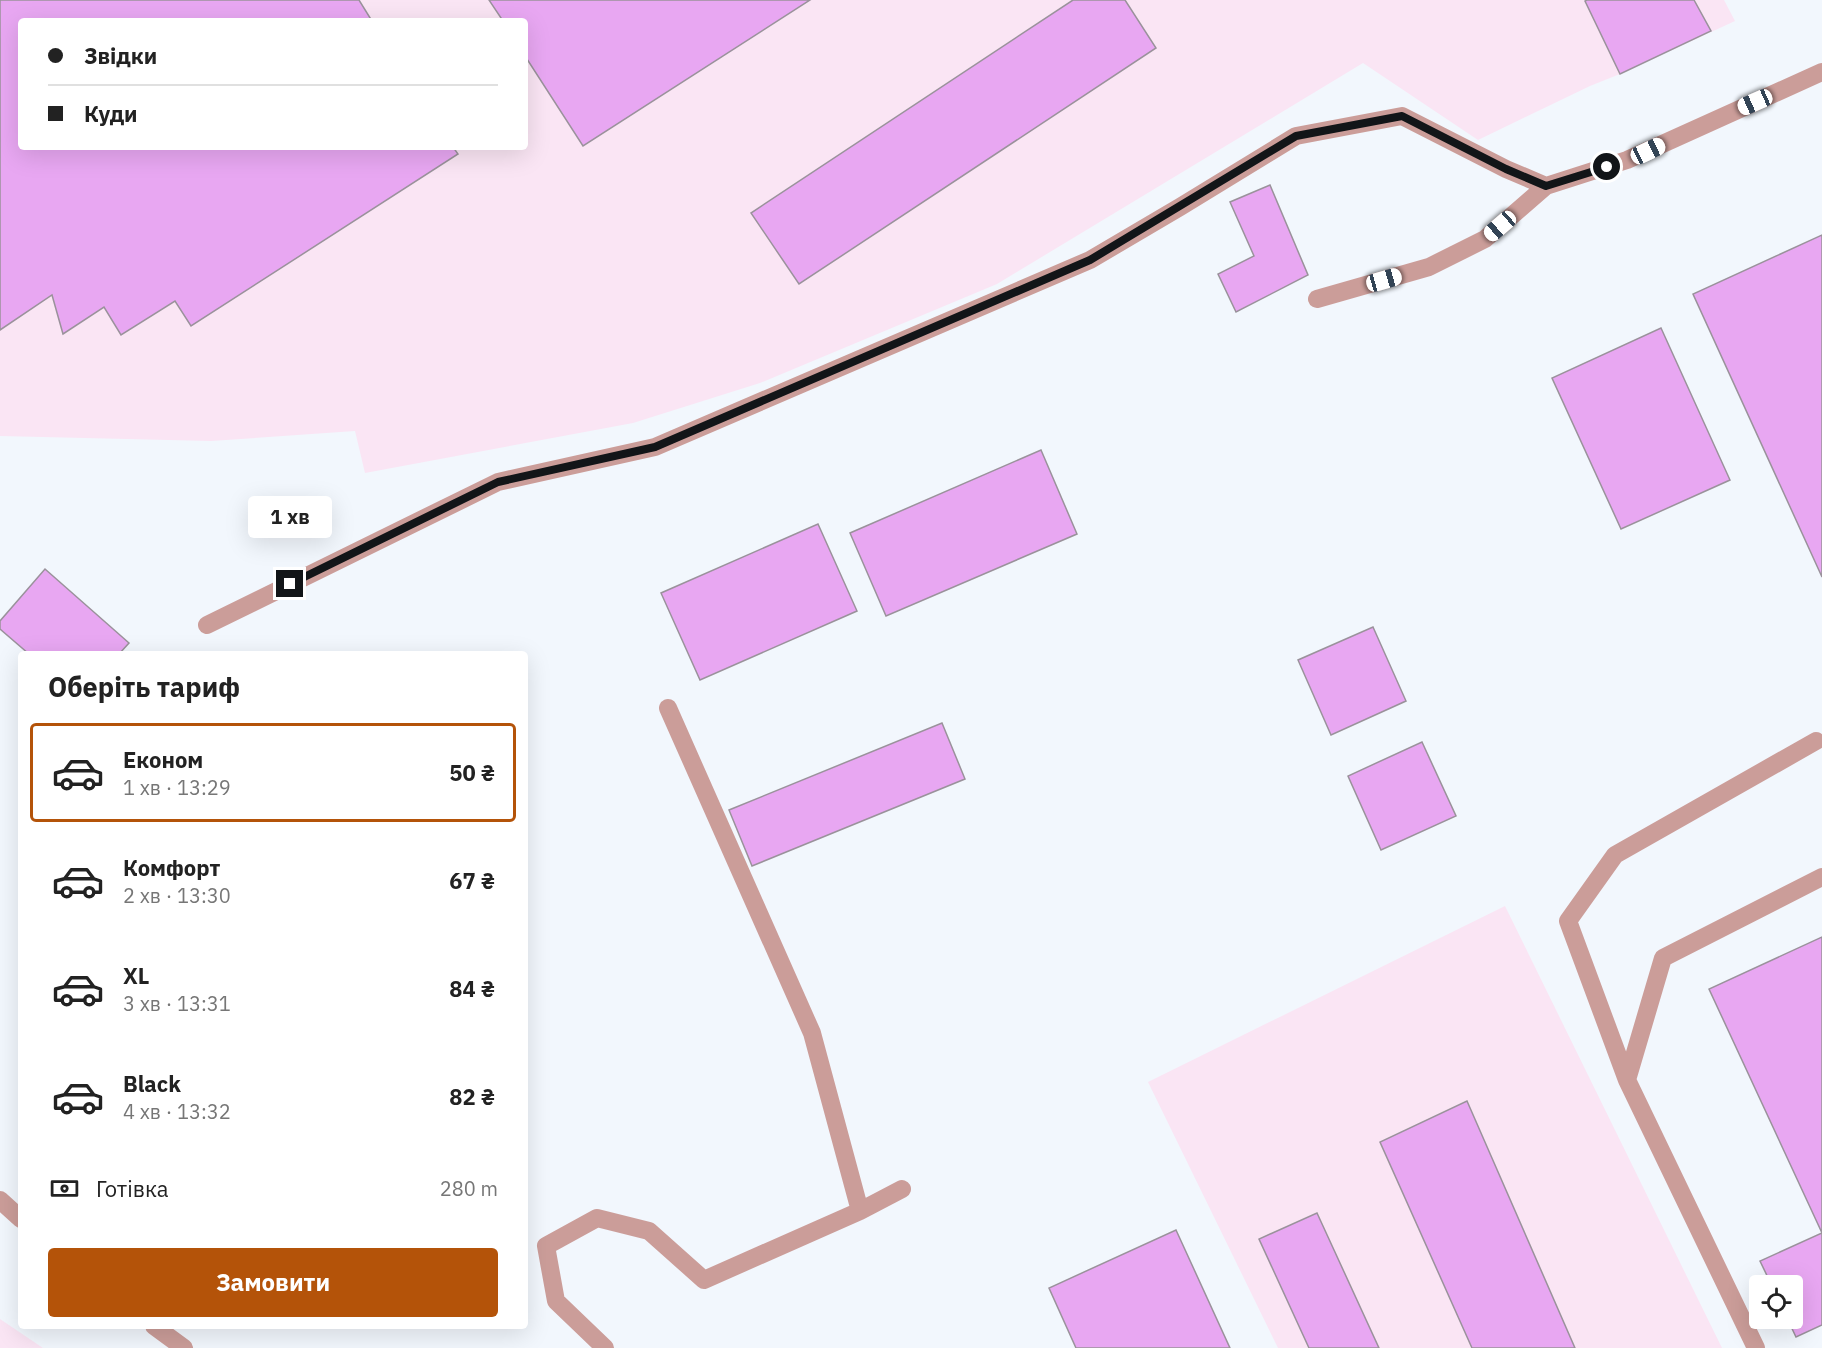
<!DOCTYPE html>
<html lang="uk">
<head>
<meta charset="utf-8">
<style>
	:root { --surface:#fff; --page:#f6f6f6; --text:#222; --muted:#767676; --line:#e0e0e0; --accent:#b45309 }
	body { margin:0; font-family:"IBM Plex Sans",sans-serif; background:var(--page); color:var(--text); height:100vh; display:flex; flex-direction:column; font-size:22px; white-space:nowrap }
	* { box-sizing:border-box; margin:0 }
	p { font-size:20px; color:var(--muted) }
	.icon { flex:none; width:33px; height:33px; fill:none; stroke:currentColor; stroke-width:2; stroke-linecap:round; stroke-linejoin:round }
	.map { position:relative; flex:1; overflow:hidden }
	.sheet { position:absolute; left:18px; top:651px; width:510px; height:678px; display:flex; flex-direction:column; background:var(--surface); border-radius:6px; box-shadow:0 6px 24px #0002 }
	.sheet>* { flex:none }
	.banner { position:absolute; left:18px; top:18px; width:510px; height:132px; border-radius:6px; box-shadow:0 6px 24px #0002; display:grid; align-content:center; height:132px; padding:0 30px; background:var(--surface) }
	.fabs { position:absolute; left:1749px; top:1275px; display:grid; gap:12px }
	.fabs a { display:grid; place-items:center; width:54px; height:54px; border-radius:6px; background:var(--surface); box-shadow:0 6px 24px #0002; font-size:30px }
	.end { position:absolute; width:27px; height:27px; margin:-14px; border:8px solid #121518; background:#fff; box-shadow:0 0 0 3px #fff }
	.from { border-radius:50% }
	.bubble { position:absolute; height:42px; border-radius:6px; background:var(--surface); box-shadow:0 6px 24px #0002; font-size:20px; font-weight:700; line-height:42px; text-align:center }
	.car { position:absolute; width:18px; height:36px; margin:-18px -9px; border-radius:8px; box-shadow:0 0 4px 2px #0007; background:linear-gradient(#fff 24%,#345 0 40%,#fff 0 76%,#345 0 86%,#fff 0) }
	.banner b { display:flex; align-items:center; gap:21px; height:57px; font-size:22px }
	.banner b+b { border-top:2px solid var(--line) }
	.banner i { width:15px; height:15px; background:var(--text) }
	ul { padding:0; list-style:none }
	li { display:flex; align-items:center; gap:18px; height:99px; margin:0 12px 9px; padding:0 18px; border:3px solid transparent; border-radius:6px }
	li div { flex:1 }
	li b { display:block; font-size:22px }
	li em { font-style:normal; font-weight:700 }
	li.current { border-color:var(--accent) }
	li>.icon { width:54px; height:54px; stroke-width:1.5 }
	h2 { padding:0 30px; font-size:27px; line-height:72px }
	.pay { display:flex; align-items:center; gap:15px; height:66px; padding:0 30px; font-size:22px }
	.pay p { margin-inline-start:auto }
	.primary-button { display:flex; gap:12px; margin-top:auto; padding:12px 30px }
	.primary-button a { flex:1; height:69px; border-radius:6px; background:var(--accent); color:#fff; font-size:24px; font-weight:700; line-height:69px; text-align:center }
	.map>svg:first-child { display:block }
	.industrial { fill:#fae5f4; fill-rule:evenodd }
	.building { fill:#e8a7f2; stroke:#9a929b; stroke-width:1.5 }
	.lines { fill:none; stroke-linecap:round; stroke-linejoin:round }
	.minor { stroke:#cb9d99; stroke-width:18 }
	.route { stroke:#121518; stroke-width:8 }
</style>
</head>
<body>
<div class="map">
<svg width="1822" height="1348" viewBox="0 0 1822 1348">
	<rect width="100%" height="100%" fill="#f2f7fd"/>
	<path class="industrial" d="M 0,0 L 1724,0 L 1735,21 L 1620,74 L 1590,86 L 1478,140 L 1363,63 L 997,284 L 760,383 L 633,423 L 365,473 L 355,431 L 211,441 L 0,436 ZM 21,21 L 525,21 L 525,147 L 21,147 Z
		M 1505,906 L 1722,1348 L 1278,1348 L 1148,1082 Z
		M 0,1319 L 43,1348 L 0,1348 Z"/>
	<path class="building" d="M 0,0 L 359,0 L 372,21 L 21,21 L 21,147 L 453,147 L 458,154 L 191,326 L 175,301 L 121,335 L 104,307 L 63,334 L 52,295 L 0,330 Z
		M 489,0 L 810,0 L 583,146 L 525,56 L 525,21 L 503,21 Z
		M 1073,0 L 1125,0 L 1156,48 L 799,284 L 751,213 Z
		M 1587,0 L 1694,0 L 1711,31 L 1620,74 L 1585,1 Z
		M 1270,185 L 1308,275 L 1236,312 L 1218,274 L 1254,256 L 1230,202 Z
		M 1822,235 L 1822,577 L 1693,294 Z
		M 1661,328 L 1730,480 L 1621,529 L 1552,378 Z
		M 1041,450 L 1077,534 L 886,616 L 850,533 Z
		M 818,524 L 857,611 L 700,680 L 661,593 Z
		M 45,569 L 129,643 L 119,654 L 29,654 L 0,629 L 0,621 Z
		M 1373,627 L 1406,701 L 1331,735 L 1298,660 Z
		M 942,723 L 965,779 L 752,866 L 729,810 Z
		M 1422,742 L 1456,816 L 1381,850 L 1348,776 Z
		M 1822,937 L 1822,1325 L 1796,1337 L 1787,1318 L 1792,1318 L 1792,1286 L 1772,1286 L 1760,1261 L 1822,1233 L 1709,989 Z
		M 1467,1101 L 1575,1348 L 1472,1348 L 1380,1142 Z
		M 1317,1213 L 1379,1348 L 1309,1348 L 1259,1239 Z
		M 1176,1230 L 1230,1348 L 1076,1348 L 1049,1288 Z"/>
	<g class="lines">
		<path class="minor" d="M 1317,299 L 1429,267 L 1485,239 L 1546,186
			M 207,625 L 498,482 L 655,447 L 1090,260 L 1180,207 L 1296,136 L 1402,116 L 1506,169 L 1546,186 L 1627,160 L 1822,72
			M 668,708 L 812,1033 L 860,1211
			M 1627,1080 L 1568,921 L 1615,855 L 1816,741
			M 0,1200 L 21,1219
			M 154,1326 L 184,1348
			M 605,1348 L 556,1301 L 546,1246 L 597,1218 L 649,1231 L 704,1280 L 860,1211 L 902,1189
			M 1756,1348 L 1627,1080 L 1663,958 L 1822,877"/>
	</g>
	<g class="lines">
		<path class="route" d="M 290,584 L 498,482 L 655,447 L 1090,260 L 1296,136 L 1402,116 L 1506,169 L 1546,186 L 1607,167"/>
	</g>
</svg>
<div class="fabs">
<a><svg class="icon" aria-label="locate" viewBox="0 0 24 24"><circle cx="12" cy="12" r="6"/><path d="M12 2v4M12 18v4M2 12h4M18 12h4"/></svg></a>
</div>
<i class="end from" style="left:1607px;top:167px"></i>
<i class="end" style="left:290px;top:584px"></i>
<div class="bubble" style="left:248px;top:496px;width:84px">1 хв</div>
<i class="car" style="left:1755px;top:102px;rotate:246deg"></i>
<i class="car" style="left:1648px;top:151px;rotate:65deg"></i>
<i class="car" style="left:1500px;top:226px;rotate:229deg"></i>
<i class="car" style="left:1384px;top:280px;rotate:74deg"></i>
<div class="banner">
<b><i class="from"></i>Звідки</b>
<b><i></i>Куди</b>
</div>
<section class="sheet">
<h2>Оберіть тариф</h2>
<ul>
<li class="current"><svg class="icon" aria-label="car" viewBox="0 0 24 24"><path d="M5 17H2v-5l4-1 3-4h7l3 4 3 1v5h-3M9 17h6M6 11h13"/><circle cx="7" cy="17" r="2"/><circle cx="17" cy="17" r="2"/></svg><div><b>Економ</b><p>1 хв · 13:29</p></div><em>50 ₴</em></li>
<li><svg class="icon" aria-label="car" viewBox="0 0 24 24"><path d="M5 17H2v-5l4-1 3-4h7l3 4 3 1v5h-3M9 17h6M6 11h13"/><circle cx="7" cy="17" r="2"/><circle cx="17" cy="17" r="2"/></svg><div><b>Комфорт</b><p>2 хв · 13:30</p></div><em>67 ₴</em></li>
<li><svg class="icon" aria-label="car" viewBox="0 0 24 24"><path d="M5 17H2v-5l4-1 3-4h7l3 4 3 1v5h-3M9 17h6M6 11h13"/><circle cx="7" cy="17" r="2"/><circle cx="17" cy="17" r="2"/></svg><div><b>XL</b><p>3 хв · 13:31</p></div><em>84 ₴</em></li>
<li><svg class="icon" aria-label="car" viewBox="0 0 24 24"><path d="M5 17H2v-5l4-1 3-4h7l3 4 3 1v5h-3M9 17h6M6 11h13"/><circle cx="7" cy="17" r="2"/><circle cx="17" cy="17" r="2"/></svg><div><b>Black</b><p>4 хв · 13:32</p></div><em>82 ₴</em></li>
</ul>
<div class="pay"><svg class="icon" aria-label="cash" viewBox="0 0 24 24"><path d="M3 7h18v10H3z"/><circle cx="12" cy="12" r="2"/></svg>Готівка<p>280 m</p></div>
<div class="primary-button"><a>Замовити</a></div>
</section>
</div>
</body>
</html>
